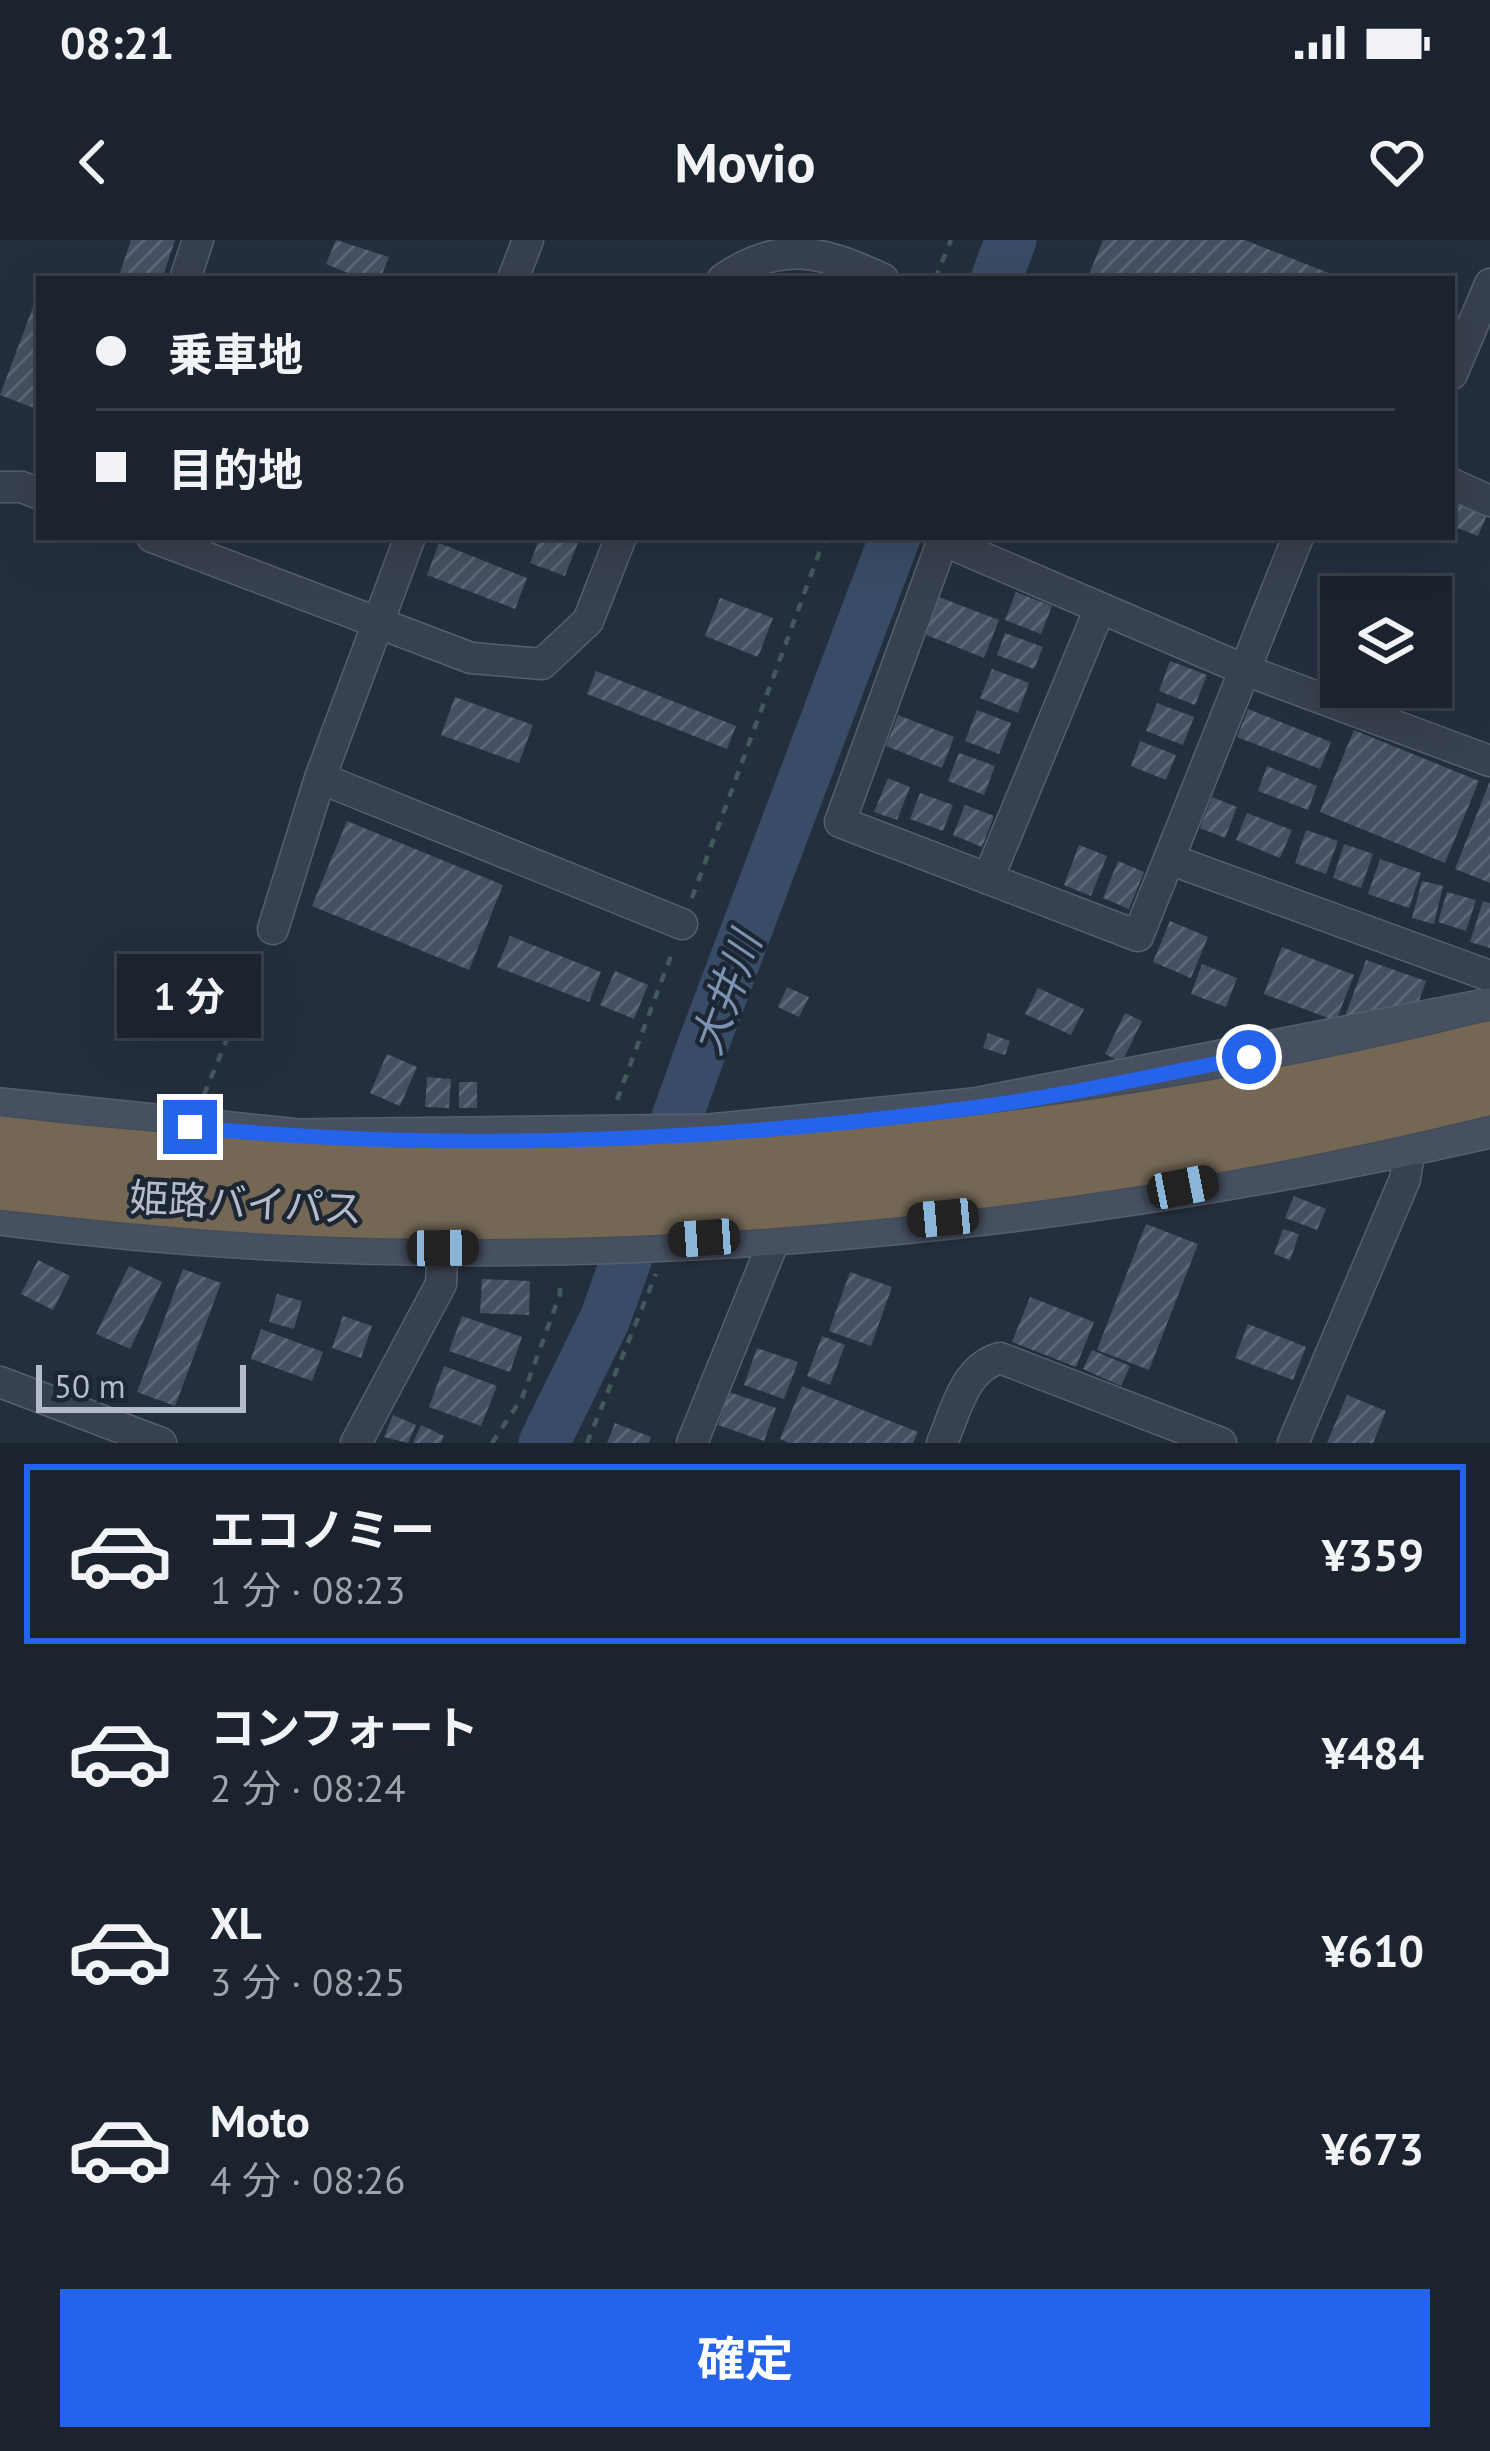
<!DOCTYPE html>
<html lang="ja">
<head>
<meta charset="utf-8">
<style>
	:root { --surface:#1b232e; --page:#282f3a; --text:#f1f3f6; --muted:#a0a4aa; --line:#39404a; --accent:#2563eb }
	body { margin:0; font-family:"PT Sans","Noto Sans JP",sans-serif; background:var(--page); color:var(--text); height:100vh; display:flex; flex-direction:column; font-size:45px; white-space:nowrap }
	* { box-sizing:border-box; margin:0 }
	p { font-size:39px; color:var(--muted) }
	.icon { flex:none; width:66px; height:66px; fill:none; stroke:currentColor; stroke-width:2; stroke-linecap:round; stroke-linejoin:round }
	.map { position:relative; height:1203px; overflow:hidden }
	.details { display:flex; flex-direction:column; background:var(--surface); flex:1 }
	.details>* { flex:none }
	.top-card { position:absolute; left:36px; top:36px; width:1419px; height:264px; border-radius:0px; box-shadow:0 12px 48px #0002,0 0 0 3px var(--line); display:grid; align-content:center; height:264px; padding:0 60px; background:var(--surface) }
	.fabs { position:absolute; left:1320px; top:336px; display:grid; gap:24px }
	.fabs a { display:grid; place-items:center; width:132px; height:132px; border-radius:0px; background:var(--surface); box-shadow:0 12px 48px #0002,0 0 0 3px var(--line); font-size:60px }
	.scale { position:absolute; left:36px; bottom:30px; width:210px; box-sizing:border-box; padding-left:12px; border:6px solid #b4bcc9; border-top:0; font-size:33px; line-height:42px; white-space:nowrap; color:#b4bcc9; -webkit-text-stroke:9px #1d2633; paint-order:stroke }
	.end { position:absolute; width:54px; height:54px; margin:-27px; border:15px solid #2563eb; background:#fff; box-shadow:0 0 0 6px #fff }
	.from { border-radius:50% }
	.bubble { position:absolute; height:84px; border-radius:0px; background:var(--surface); box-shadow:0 12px 48px #0002,0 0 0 3px var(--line); font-size:39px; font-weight:700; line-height:84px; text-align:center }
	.car { position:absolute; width:36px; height:72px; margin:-36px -18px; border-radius:15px; box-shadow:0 0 9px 3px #0007; background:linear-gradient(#222 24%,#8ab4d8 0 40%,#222 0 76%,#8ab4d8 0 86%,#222 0) }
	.top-card b { display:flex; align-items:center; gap:42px; height:114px; font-size:45px }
	.top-card b+b { border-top:3px solid var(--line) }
	.top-card i { width:30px; height:30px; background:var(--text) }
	ul { padding:21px 0 0; list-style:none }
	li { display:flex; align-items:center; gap:36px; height:180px; margin:0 24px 18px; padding:0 36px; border:6px solid transparent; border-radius:0px }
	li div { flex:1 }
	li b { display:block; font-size:45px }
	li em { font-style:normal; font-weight:700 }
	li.selected { border-color:var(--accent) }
	li>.icon { width:108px; height:108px; stroke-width:1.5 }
	.primary-button { display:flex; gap:24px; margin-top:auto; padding:24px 60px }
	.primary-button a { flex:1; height:138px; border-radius:0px; background:var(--accent); color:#fff; font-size:48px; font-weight:700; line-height:138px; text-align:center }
	.status { display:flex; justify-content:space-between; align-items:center; height:84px; padding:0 60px; background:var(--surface); direction:ltr }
	.status svg { height:33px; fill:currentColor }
	header { display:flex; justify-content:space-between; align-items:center; height:156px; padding:0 60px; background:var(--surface); font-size:54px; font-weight:700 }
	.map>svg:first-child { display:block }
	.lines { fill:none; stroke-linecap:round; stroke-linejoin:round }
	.river { stroke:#394c67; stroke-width:51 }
	.building { fill:url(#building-hatch) }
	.street-casing { stroke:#565f6c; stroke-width:33 }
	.secondary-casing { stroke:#565f6c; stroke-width:42 }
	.path { stroke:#44595c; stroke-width:4.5; stroke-dasharray:9 9; stroke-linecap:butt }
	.street { stroke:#38414e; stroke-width:30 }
	.secondary { stroke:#465061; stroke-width:39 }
	.highway-bridge-casing { stroke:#434c59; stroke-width:54; stroke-linecap:butt }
	.highway-bridge { stroke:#746855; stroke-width:51 }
	.route { stroke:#2563eb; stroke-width:15 }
	.labels { text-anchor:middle; stroke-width:9; stroke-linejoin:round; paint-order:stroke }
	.street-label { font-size:39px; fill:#b4bcc9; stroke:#1d2633 }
	.water-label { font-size:42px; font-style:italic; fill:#7c92b1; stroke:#1d2633 }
</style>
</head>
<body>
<div class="status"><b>08:21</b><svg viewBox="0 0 49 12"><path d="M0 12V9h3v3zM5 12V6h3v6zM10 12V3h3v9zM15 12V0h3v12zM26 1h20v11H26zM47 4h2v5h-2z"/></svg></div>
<header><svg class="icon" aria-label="back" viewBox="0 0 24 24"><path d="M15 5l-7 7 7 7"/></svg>Movio<svg class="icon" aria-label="heart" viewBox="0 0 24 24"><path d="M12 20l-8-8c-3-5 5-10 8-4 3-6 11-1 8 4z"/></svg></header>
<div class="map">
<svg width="1490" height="1203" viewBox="0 0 1490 1203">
	<defs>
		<pattern id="building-hatch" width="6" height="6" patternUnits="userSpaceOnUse" patternTransform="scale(3)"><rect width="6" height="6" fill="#455162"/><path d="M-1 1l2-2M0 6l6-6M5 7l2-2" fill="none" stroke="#5d6877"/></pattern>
	</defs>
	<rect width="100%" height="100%" fill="#242f3e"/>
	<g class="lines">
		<path class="river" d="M 996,39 L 1011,0
			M 544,1203 L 605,1079 L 700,813 L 895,297"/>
	</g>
	<path class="building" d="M 131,0 L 175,0 L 162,39 L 118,39 Z
		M 336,0 L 389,17 L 380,39 L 363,39 L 326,24 Z
		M 1103,0 L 1245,0 L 1344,39 L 1087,39 Z
		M 39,51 L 39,170 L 0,155 Z
		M 1453,262 L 1487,275 L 1478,296 L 1452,286 Z
		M 540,297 L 579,300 L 565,336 L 530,323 Z
		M 439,303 L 527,338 L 515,369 L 427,335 Z
		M 1016,352 L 1052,366 L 1041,394 L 1005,380 Z
		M 939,357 L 999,380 L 984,418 L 924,394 Z
		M 720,358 L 773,378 L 758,417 L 705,396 Z
		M 1341,376 L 1341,416 L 1327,411 Z
		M 1005,393 L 1043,407 L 1034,429 L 997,415 Z
		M 1170,421 L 1207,435 L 1195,465 L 1159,451 Z
		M 992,429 L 1029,443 L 1018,473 L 980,458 Z
		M 596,431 L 736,486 L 727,509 L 587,454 Z
		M 455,457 L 533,485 L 519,523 L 441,495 Z
		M 1157,463 L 1194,477 L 1183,505 L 1146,491 Z
		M 1248,469 L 1331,502 L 1320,529 L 1237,497 Z
		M 977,470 L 1011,483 L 999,514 L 965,501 Z
		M 898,475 L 954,497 L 942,528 L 886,506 Z
		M 1354,490 L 1479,541 L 1445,623 L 1320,572 Z
		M 1140,501 L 1176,515 L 1166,540 L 1131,526 Z
		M 959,513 L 995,526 L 984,555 L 948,541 Z
		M 1267,526 L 1317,546 L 1308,570 L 1258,551 Z
		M 888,538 L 910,547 L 897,580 L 874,572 Z
		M 1490,541 L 1490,643 L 1455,629 Z
		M 920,553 L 953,565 L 943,591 L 910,579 Z
		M 1212,557 L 1237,567 L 1225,598 L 1200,588 Z
		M 965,565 L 994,576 L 982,607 L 953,595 Z
		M 1247,573 L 1292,590 L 1280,618 L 1236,600 Z
		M 347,581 L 503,645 L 469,730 L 312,666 Z
		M 1306,590 L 1338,601 L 1326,634 L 1295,623 Z
		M 1344,604 L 1373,614 L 1361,648 L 1333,638 Z
		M 1079,605 L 1107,616 L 1091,656 L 1064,645 Z
		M 1380,619 L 1421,633 L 1409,668 L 1368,654 Z
		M 1118,621 L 1144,632 L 1129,669 L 1103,658 Z
		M 1422,641 L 1443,646 L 1434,684 L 1412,678 Z
		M 1447,652 L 1476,660 L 1466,691 L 1438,682 Z
		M 1483,661 L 1490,663 L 1490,708 L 1470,702 Z
		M 1170,681 L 1208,697 L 1191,738 L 1153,722 Z
		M 510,696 L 601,732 L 589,762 L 497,727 Z
		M 1282,707 L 1354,735 L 1336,781 L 1264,754 Z
		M 1366,720 L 1426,741 L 1418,764 L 1345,776 Z
		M 1202,724 L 1237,738 L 1226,767 L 1191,754 Z
		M 615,731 L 648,745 L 634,779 L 600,765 Z
		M 787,747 L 809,757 L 799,777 L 778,767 Z
		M 1038,748 L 1084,769 L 1071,795 L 1025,774 Z
		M 1125,773 L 1142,781 L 1122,822 L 1105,814 Z
		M 988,793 L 1010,801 L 1005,815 L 983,808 Z
		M 387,814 L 417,827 L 400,866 L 370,853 Z
		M 427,837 L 451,839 L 449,868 L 425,867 Z
		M 459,842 L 477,842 L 477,868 L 459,868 Z
		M 1294,956 L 1326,969 L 1317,990 L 1285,978 Z
		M 1146,984 L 1198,1004 L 1149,1130 L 1097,1110 Z
		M 1283,989 L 1299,994 L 1290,1020 L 1274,1014 Z
		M 38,1020 L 70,1036 L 53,1070 L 21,1054 Z
		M 129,1026 L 162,1042 L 130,1109 L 96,1094 Z
		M 183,1029 L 221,1043 L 175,1166 L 137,1152 Z
		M 850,1032 L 892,1047 L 871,1106 L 829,1091 Z
		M 482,1039 L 530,1041 L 529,1075 L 480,1073 Z
		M 277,1054 L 302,1061 L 294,1089 L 269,1082 Z
		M 1030,1057 L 1094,1082 L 1076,1127 L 1012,1102 Z
		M 343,1076 L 372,1086 L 361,1118 L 332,1108 Z
		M 462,1076 L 522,1097 L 510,1132 L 449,1111 Z
		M 1248,1084 L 1306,1107 L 1293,1140 L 1235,1118 Z
		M 261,1089 L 323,1112 L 312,1141 L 251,1119 Z
		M 822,1096 L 845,1105 L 830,1145 L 807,1136 Z
		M 757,1108 L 798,1122 L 784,1159 L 744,1145 Z
		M 1092,1110 L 1130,1126 L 1121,1146 L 1083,1129 Z
		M 444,1126 L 497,1146 L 481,1186 L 429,1167 Z
		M 802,1146 L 918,1192 L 913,1203 L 789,1203 L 780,1199 Z
		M 729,1152 L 776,1168 L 764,1201 L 718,1185 Z
		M 1347,1155 L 1386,1171 L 1373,1203 L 1327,1203 Z
		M 393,1175 L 416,1185 L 408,1203 L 384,1197 Z
		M 615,1183 L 651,1197 L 649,1203 L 607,1203 Z
		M 421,1185 L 444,1196 L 441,1203 L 413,1203 Z"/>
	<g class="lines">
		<g class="street-casing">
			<path id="street" d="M 185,39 L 198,0
				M 513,39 L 528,0
				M 723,39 C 779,0 821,10 883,39
				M 1452,134 L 1490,44
				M 1452,244 L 1490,261
				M 0,247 L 22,247 L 39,254
				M 152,297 L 471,418 L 542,424 L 588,381 L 621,297
				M 410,297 L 320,538 L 682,684
				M 944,297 L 840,582 L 1138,696 L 1298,297
				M 942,300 L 1245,430 L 1490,521
				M 1169,619 L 1490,736
				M 988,639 L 1100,368
				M 273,689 L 320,538
				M 0,1142 L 161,1203
				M 356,1203 L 441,1044 L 444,982
				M 692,1203 L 777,993
				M 942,1203 C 956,1171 964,1128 1000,1118 L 1221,1203
				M 1293,1203 L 1405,939 L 1410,906"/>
		</g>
		<g class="secondary-casing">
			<path id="secondary" d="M 0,868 L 298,899 L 710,894 L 974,868 L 1490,768
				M 0,975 C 492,1040 1007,997 1490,888"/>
		</g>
		<path class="path" d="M 935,39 L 951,0
			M 692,658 L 825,297
			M 204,855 L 261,716
			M 617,860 L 672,713
			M 492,1203 L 522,1158 L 560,1054 L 560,1040
			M 587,1203 L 656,1034"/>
		<use href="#street" class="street"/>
		<use href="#secondary" class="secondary"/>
		<g class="highway-bridge-casing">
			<path id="highway-bridge" d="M 0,902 C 496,961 1005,927 1490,807
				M 0,944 C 93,954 187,964 281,969 C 686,988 1097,946 1490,849"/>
		</g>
		<use href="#highway-bridge" class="highway-bridge"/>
	</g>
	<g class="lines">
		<path class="route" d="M 190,887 C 445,913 718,901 972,868 C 1064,856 1157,835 1249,817"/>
	</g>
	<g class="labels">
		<g class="street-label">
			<text transform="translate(246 963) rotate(3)" y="14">姫路バイパス</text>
		</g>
		<g class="water-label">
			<text transform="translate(726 753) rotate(-70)" y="15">大井川</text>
		</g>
	</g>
</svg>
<div class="fabs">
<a><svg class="icon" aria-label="layers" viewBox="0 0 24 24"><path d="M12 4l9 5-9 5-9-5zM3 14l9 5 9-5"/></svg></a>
</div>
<div class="scale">50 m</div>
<i class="end from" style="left:1249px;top:817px"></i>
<i class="end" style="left:190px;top:887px"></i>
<div class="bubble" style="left:117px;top:714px;width:144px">1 分</div>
<i class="car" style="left:1183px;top:947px;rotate:79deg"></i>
<i class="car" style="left:943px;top:978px;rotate:265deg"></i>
<i class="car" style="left:704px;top:998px;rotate:266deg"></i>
<i class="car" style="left:443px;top:1008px;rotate:89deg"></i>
<div class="top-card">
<b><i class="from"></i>乗車地</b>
<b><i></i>目的地</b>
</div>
</div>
<section class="details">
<ul>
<li class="selected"><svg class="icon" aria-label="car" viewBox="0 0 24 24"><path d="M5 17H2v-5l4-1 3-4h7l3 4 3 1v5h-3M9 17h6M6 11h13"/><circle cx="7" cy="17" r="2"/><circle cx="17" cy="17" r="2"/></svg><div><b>エコノミー</b><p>1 分 · 08:23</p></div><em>¥359</em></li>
<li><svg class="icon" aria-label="car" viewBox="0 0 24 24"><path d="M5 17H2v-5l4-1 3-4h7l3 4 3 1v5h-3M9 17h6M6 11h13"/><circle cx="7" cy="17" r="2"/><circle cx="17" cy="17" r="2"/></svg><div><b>コンフォート</b><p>2 分 · 08:24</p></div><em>¥484</em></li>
<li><svg class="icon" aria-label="car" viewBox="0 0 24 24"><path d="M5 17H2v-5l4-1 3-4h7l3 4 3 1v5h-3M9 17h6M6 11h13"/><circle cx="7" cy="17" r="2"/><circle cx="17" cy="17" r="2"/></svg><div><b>XL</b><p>3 分 · 08:25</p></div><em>¥610</em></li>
<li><svg class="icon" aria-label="car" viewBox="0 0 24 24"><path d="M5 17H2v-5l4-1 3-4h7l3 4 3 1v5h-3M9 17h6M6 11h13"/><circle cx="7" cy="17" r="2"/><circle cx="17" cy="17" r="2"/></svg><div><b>Moto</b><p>4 分 · 08:26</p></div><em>¥673</em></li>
</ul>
<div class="primary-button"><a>確定</a></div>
</section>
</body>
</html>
